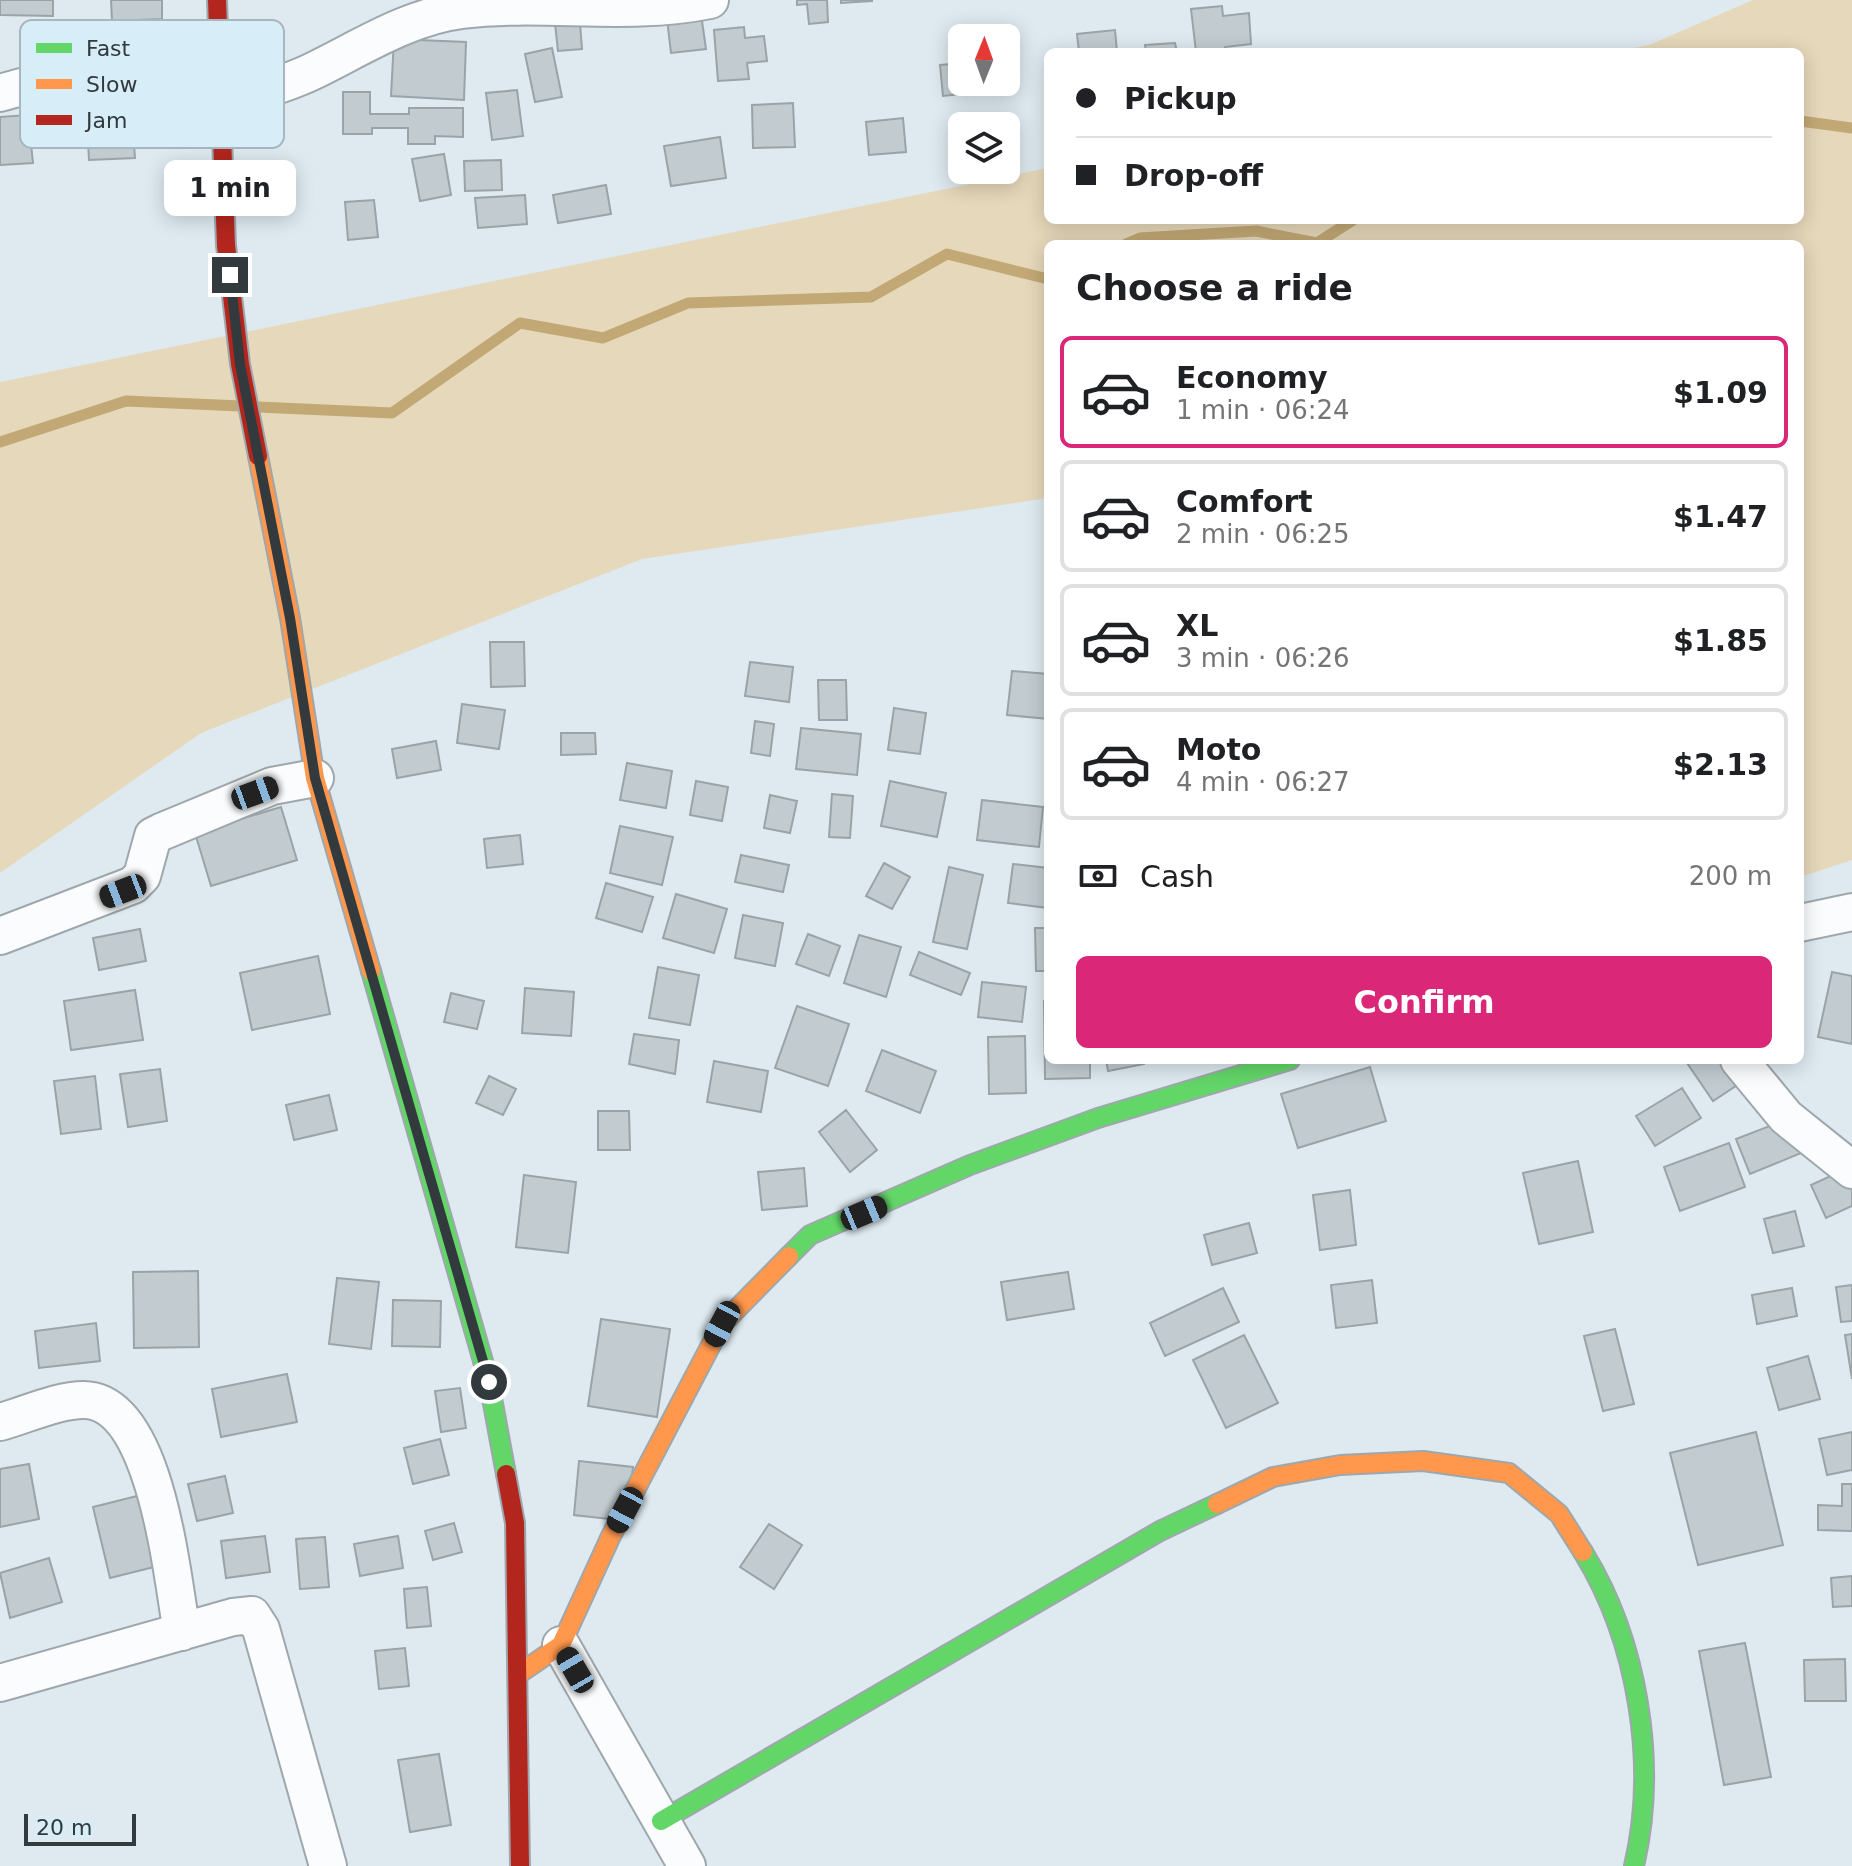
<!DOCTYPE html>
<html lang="en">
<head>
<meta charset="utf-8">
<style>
	:root { --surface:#fff; --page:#f2f2f2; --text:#202124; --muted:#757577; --line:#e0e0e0; --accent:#db2777 }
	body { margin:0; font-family:"DejaVu Sans",sans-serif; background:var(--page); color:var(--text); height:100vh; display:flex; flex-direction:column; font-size:30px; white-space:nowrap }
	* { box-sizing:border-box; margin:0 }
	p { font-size:26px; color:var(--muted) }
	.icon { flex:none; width:44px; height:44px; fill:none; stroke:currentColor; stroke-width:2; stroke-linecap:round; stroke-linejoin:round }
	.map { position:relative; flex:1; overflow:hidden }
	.details { position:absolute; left:1044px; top:240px; width:760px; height:824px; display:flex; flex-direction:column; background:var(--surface); border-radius:12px; box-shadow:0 4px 20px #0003 }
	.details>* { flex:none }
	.top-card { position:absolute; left:1044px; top:48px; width:760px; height:176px; border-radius:12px; box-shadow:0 4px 20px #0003; display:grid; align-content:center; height:176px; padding:0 32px; background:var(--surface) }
	.needle { width:52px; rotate:1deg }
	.tools { position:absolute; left:948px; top:24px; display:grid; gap:16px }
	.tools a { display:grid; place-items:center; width:72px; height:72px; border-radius:12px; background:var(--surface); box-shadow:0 4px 20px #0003; font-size:40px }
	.scale { position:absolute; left:24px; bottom:20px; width:112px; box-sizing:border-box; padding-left:8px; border:4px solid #323a3e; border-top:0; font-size:22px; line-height:28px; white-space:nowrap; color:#323a3e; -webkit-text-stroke:6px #d7edf7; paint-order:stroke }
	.end { position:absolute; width:36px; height:36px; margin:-18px; border:10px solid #323a3e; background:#fff; box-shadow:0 0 0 4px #fff }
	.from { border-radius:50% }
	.bubble { position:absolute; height:56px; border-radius:12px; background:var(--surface); box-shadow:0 4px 20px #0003; font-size:26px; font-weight:700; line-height:56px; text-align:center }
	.car { position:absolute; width:24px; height:48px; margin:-24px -12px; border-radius:10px; box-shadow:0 0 6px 2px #0007; background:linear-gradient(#222 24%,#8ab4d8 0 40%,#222 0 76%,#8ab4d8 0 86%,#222 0) }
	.top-card b { display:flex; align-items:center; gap:28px; height:76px; font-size:30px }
	.top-card b+b { border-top:2px solid var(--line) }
	.top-card i { width:20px; height:20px; background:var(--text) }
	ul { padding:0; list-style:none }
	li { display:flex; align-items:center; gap:24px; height:112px; margin:0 16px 12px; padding:0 16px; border:4px solid var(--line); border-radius:12px }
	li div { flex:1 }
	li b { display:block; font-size:30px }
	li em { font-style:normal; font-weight:700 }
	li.on { border-color:var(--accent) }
	li>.icon { width:72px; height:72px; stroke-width:1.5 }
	h2 { padding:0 32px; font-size:36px; line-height:96px }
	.pay { display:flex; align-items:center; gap:20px; height:88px; padding:0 32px; font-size:30px }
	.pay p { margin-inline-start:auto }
	.button { display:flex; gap:16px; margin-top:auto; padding:16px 32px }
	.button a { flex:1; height:92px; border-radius:12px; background:var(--accent); color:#fff; font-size:32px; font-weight:700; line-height:92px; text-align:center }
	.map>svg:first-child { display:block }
	.green { fill:#e6d8ba }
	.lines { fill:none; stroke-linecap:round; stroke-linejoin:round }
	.stream { stroke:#c2a875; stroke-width:11 }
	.building { fill:#c2ccd0; stroke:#9aa3a7; stroke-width:2 }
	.street-casing { stroke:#9ea7ac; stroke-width:40 }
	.fast-casing { stroke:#9ea7ac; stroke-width:22 }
	.slow-casing { stroke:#9ea7ac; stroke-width:22 }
	.jam-casing { stroke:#9ea7ac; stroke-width:22 }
	.street { stroke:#fafcfd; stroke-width:36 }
	.fast { stroke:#63d668; stroke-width:18 }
	.slow { stroke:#ff974d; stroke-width:18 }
	.jam { stroke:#b3261e; stroke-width:18 }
	.route { stroke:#323a3e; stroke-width:10 }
	.key { fill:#d7edf7; stroke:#a6b7c0; stroke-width:2 }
	.key-label { font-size:22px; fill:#323a3e }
</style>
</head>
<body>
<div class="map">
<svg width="1852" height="1866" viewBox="0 0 1852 1866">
	<rect width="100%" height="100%" fill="#deeaf0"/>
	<path class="green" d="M 1753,0 L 1852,0 L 1852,860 L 1800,877 L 1800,244 L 1048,244 L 1048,498 L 642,559 L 201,733 L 0,873 L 0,382 L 1048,168 L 1048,220 L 1800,220 L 1800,52 L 1613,52 L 1649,45 Z"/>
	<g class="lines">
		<path class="stream" d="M 1800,121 L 1852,128
			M 1126,244 L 1140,238 L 1256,231 L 1317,243 L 1353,220
			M 258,407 L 392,413 L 520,323 L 603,338 L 688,303 L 871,297 L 947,254 L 1048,279
			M 0,442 L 126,401 L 241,406"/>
	</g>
	<path class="building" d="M 0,0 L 53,0 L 53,16 L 0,15 Z
		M 111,0 L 162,0 L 162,19 L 112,21 Z
		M 797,0 L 827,0 L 828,22 L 809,24 L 807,4 L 797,5 Z
		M 841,0 L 872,0 L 872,1 L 841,3 Z
		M 1222,6 L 1223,16 L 1249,13 L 1251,44 L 1225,47 L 1226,52 L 1196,52 L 1191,9 Z
		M 579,11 L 582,49 L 558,51 L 554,14 Z
		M 701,14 L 706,49 L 671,53 L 667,19 Z
		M 744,27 L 745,38 L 764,36 L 767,61 L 747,63 L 749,79 L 718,81 L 714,30 Z
		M 1115,30 L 1117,52 L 1079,52 L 1077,34 Z
		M 394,39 L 466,42 L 464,100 L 391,96 Z
		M 1175,43 L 1177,52 L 1146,52 L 1145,45 Z
		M 552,48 L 562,97 L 535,102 L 525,54 Z
		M 962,63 L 962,82 L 990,82 L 991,91 L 943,96 L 940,65 Z
		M 517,90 L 523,136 L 492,140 L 486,93 Z
		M 343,92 L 370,92 L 370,114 L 409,114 L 409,108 L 463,108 L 463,137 L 435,136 L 435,144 L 408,144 L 408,128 L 372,128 L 372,134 L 343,134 Z
		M 793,103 L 795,147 L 753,148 L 752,105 Z
		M 131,104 L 135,158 L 89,160 L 86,107 Z
		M 28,115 L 33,163 L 0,165 L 0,117 Z
		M 903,118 L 906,152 L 869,155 L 866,122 Z
		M 720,137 L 726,178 L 671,186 L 664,146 Z
		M 444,154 L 451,195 L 420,201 L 412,159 Z
		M 501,160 L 502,190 L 465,191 L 464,161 Z
		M 606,185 L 611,214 L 558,223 L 553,195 Z
		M 525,195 L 527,224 L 478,228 L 475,198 Z
		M 374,200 L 378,237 L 348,240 L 345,202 Z
		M 490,642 L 524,642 L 525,686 L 491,687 Z
		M 750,662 L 793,667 L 789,702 L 745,696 Z
		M 1012,671 L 1048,674 L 1048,719 L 1007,715 Z
		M 818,680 L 846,680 L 847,720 L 819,720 Z
		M 462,704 L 505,710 L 499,749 L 457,743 Z
		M 894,708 L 926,713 L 920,754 L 888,750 Z
		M 755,721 L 774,724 L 770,756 L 751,753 Z
		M 801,728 L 861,734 L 857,775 L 796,769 Z
		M 561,733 L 595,733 L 596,754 L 561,755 Z
		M 436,741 L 441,770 L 397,778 L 392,749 Z
		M 627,763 L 672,771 L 666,808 L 620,800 Z
		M 696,781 L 728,787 L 722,821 L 690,815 Z
		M 890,781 L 946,793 L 937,837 L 881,826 Z
		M 832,794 L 853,796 L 850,838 L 829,837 Z
		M 770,795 L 797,801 L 790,833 L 764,828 Z
		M 982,800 L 1043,807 L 1039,847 L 977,840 Z
		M 281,807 L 297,860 L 211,886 L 195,833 Z
		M 620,826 L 673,837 L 662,885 L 610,873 Z
		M 520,835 L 523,864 L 487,868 L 484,839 Z
		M 741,855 L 789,865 L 783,892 L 735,882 Z
		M 884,863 L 910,877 L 892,909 L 866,896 Z
		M 1013,864 L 1048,868 L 1048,908 L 1008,903 Z
		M 949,867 L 983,875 L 967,949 L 933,942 Z
		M 606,883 L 653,897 L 642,932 L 596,918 Z
		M 676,894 L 727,909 L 714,953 L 663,938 Z
		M 743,915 L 783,923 L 775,966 L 735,958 Z
		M 1035,928 L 1048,928 L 1048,971 L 1036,971 Z
		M 140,929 L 146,961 L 99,970 L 93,938 Z
		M 808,934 L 840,946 L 829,976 L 796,964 Z
		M 859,935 L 901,947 L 886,997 L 844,983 Z
		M 919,952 L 970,973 L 961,995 L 910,975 Z
		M 318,956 L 330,1014 L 252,1030 L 240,973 Z
		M 658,967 L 699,975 L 690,1025 L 649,1018 Z
		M 1832,972 L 1852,976 L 1852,1044 L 1818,1037 Z
		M 982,982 L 1026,987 L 1022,1022 L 978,1017 Z
		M 525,988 L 574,992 L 571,1036 L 522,1033 Z
		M 135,990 L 143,1040 L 71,1050 L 64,1001 Z
		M 451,993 L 484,1001 L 477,1029 L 444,1022 Z
		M 1044,1001 L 1048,1001 L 1048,1060 L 1090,1060 L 1090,1078 L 1045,1079 Z
		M 797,1006 L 849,1024 L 828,1086 L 775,1068 Z
		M 634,1034 L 679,1040 L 675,1074 L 629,1064 Z
		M 1025,1036 L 1026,1093 L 989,1094 L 988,1037 Z
		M 882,1050 L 936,1071 L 920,1113 L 866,1091 Z
		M 1106,1060 L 1143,1060 L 1144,1064 L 1108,1071 Z
		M 1685,1060 L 1740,1060 L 1751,1076 L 1713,1101 Z
		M 714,1061 L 768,1071 L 761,1112 L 707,1102 Z
		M 1370,1067 L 1386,1121 L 1298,1148 L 1281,1094 Z
		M 160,1069 L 167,1121 L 128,1127 L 120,1074 Z
		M 95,1076 L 101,1129 L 61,1134 L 54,1081 Z
		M 489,1076 L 516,1089 L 503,1115 L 476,1103 Z
		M 1682,1088 L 1701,1118 L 1655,1146 L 1636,1116 Z
		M 329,1095 L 337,1130 L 294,1140 L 286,1105 Z
		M 846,1110 L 877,1150 L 850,1172 L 819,1132 Z
		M 598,1111 L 629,1111 L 630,1150 L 598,1150 Z
		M 1798,1115 L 1811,1149 L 1750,1174 L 1736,1139 Z
		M 1729,1143 L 1745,1187 L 1680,1211 L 1664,1167 Z
		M 1578,1161 L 1593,1232 L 1539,1244 L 1523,1173 Z
		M 804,1168 L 807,1206 L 762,1210 L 758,1172 Z
		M 1848,1168 L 1852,1177 L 1852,1206 L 1826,1218 L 1811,1185 Z
		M 524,1175 L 576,1182 L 568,1253 L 516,1247 Z
		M 1350,1190 L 1356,1245 L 1320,1250 L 1313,1195 Z
		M 1795,1211 L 1804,1246 L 1773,1253 L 1764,1219 Z
		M 1249,1223 L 1257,1253 L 1212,1265 L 1204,1235 Z
		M 198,1271 L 199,1347 L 134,1348 L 133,1272 Z
		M 1068,1272 L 1074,1309 L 1007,1320 L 1001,1282 Z
		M 337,1278 L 379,1282 L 371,1349 L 329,1344 Z
		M 1372,1280 L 1377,1323 L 1336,1328 L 1331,1285 Z
		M 1852,1285 L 1852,1321 L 1841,1322 L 1836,1287 Z
		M 1223,1288 L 1239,1322 L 1165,1356 L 1150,1323 Z
		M 1792,1288 L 1797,1316 L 1757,1324 L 1752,1295 Z
		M 393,1300 L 441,1301 L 440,1347 L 392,1346 Z
		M 601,1319 L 670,1329 L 657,1417 L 588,1406 Z
		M 96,1323 L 100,1361 L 39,1368 L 35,1331 Z
		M 1615,1329 L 1634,1404 L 1603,1411 L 1584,1336 Z
		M 1852,1334 L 1852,1379 L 1845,1335 Z
		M 1244,1335 L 1278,1403 L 1226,1428 L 1193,1360 Z
		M 1808,1356 L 1820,1399 L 1779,1410 L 1767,1368 Z
		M 287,1374 L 297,1422 L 221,1437 L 212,1389 Z
		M 460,1388 L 466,1428 L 441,1432 L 435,1391 Z
		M 1756,1432 L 1783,1545 L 1698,1565 L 1670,1453 Z
		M 1852,1432 L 1852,1470 L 1827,1475 L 1819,1439 Z
		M 440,1439 L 449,1475 L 413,1484 L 404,1448 Z
		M 579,1461 L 633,1467 L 627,1521 L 574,1515 Z
		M 29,1464 L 39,1519 L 0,1527 L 0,1469 Z
		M 225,1476 L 233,1513 L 197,1521 L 188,1484 Z
		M 1842,1484 L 1852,1484 L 1852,1531 L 1818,1530 L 1818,1505 L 1842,1506 Z
		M 141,1495 L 158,1566 L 110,1578 L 93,1507 Z
		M 454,1523 L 462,1552 L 433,1560 L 425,1531 Z
		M 769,1524 L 802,1545 L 774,1589 L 740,1567 Z
		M 265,1536 L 270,1572 L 226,1578 L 221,1541 Z
		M 398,1536 L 403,1568 L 360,1576 L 354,1544 Z
		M 325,1537 L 329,1587 L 300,1589 L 296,1539 Z
		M 49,1558 L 62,1602 L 10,1618 L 0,1573 Z
		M 1852,1576 L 1852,1606 L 1833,1607 L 1831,1578 Z
		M 427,1587 L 431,1626 L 407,1628 L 404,1589 Z
		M 1745,1643 L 1771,1777 L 1724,1785 L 1699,1651 Z
		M 405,1648 L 409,1686 L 379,1689 L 375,1651 Z
		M 1845,1659 L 1846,1701 L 1805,1701 L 1804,1660 Z
		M 439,1754 L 451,1825 L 410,1832 L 398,1760 Z"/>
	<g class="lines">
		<g class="street-casing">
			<path id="street" d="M 0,93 L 79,71 L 216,46
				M 218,104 C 249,94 282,86 311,72 C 359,49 407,17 462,10 C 545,0 627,17 710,0
				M 1800,923 L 1852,912
				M 0,936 L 133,885 L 142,876 L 153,836 L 161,832 L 272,786 L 315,778
				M 1739,1060 L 1786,1117 L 1852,1170
				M 0,1422 C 26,1415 57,1400 84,1400 C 157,1401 172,1579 182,1632
				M 561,1645 L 687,1866
				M 0,1683 L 233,1617 L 252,1615 L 261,1629 L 328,1866"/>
		</g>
		<g class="fast-casing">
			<path id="fast" d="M 371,971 L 489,1382 L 506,1474
				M 789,1256 L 810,1235 L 970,1165 L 1098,1118 L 1290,1060
				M 1583,1552 C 1638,1641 1658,1764 1634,1866
				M 661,1821 L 1160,1531 L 1217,1504"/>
		</g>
		<g class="slow-casing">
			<path id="slow" d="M 258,456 L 290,618 L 315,778 L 371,971
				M 1217,1504 L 1273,1477 L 1340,1465 L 1423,1461 L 1509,1473 L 1559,1514 L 1583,1552
				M 520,1673 L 561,1645 L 611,1536 L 722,1324 L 789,1256"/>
		</g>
		<g class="jam-casing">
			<path id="jam" d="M 217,0 L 226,245 L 240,364 L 258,456
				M 506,1474 L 515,1523 L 520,1866"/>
		</g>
		<use href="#street" class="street"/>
		<use href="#fast" class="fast"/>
		<use href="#slow" class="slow"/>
		<use href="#jam" class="jam"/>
	</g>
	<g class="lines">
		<path class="route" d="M 230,275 L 240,364 L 290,618 L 315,778 L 489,1382"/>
	</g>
	<rect x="20" y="20" width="264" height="128" rx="12" class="key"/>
	<rect x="36" y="43" width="36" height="10" fill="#63d668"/>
	<rect x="36" y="79" width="36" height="10" fill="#ff974d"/>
	<rect x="36" y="115" width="36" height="10" fill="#b3261e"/>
	<g class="key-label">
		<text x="86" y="56">Fast</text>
		<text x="86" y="92">Slow</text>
		<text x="86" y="128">Jam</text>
	</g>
</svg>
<div class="tools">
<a><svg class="needle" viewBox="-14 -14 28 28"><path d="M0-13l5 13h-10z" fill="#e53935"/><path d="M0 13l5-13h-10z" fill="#757577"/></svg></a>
<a><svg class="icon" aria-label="layers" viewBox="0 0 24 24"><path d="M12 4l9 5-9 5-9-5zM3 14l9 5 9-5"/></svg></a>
</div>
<div class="scale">20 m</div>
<i class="end from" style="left:489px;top:1382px"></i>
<i class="end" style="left:230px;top:275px"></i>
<div class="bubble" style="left:164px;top:160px;width:132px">1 min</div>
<i class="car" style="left:255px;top:793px;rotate:70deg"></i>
<i class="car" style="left:123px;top:891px;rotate:249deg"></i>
<i class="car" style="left:864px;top:1213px;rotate:67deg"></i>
<i class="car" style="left:722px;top:1324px;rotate:208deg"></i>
<i class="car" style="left:625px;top:1510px;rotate:208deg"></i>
<i class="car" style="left:575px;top:1670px;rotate:330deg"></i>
<div class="top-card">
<b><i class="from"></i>Pickup</b>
<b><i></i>Drop-off</b>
</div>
<section class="details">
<h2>Choose a ride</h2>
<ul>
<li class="on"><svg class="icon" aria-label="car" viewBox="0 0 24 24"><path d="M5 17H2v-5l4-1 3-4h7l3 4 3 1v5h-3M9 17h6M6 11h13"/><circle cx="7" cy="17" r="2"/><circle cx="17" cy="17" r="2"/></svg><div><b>Economy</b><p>1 min · 06:24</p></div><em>$1.09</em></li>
<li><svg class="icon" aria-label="car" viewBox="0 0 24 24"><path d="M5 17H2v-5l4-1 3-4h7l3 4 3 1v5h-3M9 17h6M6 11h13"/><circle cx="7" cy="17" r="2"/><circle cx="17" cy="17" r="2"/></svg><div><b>Comfort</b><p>2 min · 06:25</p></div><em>$1.47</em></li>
<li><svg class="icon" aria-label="car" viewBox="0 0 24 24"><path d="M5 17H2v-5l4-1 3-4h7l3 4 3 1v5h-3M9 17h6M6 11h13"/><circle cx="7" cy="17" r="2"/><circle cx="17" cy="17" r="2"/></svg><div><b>XL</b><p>3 min · 06:26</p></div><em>$1.85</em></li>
<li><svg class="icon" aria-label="car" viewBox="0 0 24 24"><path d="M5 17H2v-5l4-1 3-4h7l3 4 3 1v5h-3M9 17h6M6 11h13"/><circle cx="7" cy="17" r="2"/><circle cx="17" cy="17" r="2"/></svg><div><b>Moto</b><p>4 min · 06:27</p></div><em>$2.13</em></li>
</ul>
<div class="pay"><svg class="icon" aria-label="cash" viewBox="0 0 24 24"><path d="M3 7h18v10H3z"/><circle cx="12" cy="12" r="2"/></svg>Cash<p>200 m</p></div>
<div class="button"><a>Confirm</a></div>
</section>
</div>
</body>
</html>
